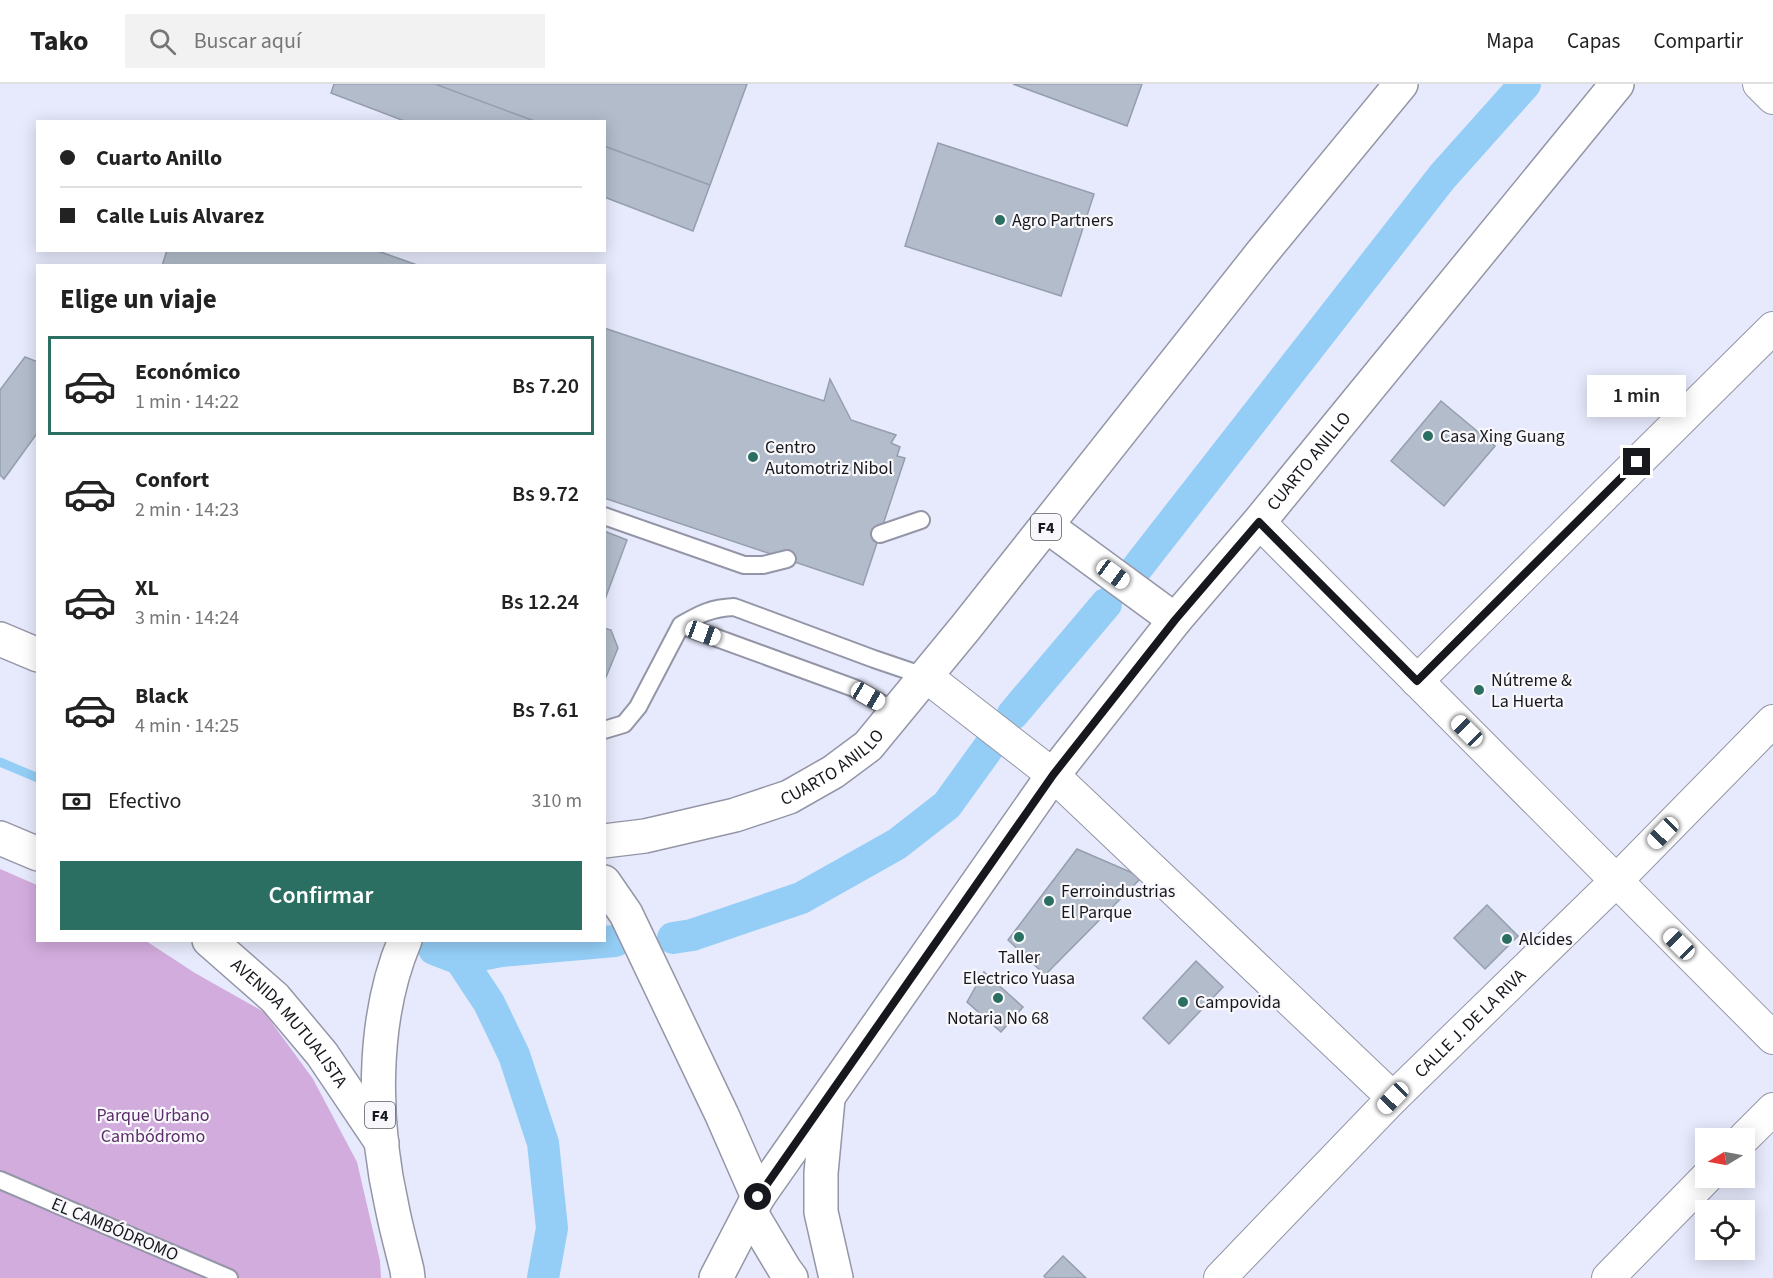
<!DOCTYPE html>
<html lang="es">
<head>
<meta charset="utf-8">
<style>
	:root { --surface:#fff; --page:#f2f2f2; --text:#222; --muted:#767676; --line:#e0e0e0; --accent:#2b6f62 }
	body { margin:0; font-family:"Source Sans 3",sans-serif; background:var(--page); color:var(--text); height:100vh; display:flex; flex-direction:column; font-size:22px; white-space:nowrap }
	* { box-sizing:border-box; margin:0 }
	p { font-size:20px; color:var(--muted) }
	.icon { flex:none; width:33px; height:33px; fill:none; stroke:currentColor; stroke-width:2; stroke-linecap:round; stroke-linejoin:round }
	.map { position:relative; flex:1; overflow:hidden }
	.sheet { position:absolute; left:36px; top:180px; width:570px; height:678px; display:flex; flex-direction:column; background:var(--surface); border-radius:0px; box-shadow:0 3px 15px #0003 }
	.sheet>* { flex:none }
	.guide { position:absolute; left:36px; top:36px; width:570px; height:132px; border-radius:0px; box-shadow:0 3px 15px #0003; display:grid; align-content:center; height:132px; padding:0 24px; background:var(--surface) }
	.needle { width:39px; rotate:260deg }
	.buttons { position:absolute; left:1695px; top:1044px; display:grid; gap:12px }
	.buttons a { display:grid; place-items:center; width:60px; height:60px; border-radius:0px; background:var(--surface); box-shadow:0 3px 15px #0003; font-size:30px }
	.end { position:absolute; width:27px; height:27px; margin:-14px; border:8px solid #17181e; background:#fff; box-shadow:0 0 0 3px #fff }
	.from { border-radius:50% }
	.bubble { position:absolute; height:42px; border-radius:0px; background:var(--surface); box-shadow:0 3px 15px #0003; font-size:20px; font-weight:600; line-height:42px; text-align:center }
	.car { position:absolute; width:18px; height:36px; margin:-18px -9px; border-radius:8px; box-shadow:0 0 4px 2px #0007; background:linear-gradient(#fff 24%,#345 0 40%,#fff 0 76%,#345 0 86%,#fff 0) }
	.guide b { display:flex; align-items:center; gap:21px; height:57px; font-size:22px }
	.guide b+b { border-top:2px solid var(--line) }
	.guide i { width:15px; height:15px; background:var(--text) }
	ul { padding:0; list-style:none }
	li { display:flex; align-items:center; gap:18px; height:99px; margin:0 12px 9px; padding:0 12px; border:3px solid transparent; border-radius:0px }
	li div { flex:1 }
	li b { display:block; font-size:22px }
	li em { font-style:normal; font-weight:600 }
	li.selected { border-color:var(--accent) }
	li>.icon { width:54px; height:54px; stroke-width:1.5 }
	h2 { padding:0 24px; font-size:27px; line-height:72px }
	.pay { display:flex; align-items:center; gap:15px; height:66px; padding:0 24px; font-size:22px }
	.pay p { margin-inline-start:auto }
	.button { display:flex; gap:12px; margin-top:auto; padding:12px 24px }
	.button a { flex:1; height:69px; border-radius:0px; background:var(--accent); color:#fff; font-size:24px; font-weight:600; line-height:69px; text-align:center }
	header { display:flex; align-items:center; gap:36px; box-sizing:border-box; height:84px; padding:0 30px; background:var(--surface); border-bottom:2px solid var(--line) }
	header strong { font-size:28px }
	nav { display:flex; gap:33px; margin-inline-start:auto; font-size:21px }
	.search { width:420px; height:54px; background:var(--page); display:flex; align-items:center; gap:15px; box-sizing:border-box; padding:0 21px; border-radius:0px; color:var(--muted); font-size:22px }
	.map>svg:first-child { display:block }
	.green { fill:#d2acdd }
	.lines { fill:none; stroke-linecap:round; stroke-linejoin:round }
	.stream { stroke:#94cef6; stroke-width:9 }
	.canal { stroke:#94cef6; stroke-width:32 }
	.building { fill:#b2bccb; stroke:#959ead; stroke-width:1.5 }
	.lane-casing { stroke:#9496a7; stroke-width:20 }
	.street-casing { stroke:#9496a7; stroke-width:34 }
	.secondary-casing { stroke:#9496a7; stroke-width:36 }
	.primary-casing { stroke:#9496a7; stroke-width:36 }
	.highway-casing { stroke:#9496a7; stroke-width:36 }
	.lane { stroke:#fff; stroke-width:16 }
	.street { stroke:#fff; stroke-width:32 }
	.secondary { stroke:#fff; stroke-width:33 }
	.primary { stroke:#fff; stroke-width:33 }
	.highway { stroke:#fff; stroke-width:33 }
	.route { stroke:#17181e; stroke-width:8 }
	.poi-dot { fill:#2b6f62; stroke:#f8f8fc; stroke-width:2 }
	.labels { text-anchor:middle; stroke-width:4.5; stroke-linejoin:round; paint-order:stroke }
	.shield { fill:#f8f8fc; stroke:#5a5b61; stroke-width:1.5 }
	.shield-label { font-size:16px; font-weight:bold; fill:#17181e }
	.poi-label { font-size:18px; fill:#17181e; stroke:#f8f8fc; text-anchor:start }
	.street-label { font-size:18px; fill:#17181e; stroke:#f8f8fc }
	.park-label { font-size:18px; fill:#5d2d6a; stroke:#f8f8fc }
</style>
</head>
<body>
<header>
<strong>Tako</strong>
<div class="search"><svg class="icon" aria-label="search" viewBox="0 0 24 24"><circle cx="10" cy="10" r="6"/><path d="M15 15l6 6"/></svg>Buscar aquí</div>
<nav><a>Mapa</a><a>Capas</a><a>Compartir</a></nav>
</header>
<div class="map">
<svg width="1773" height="1194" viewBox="0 0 1773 1194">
	<rect width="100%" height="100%" fill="#e7eafc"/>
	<path class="green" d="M 0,785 L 37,801 L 38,856 L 146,857 L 195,889 L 264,928 L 313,995 L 357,1078 L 380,1177 L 381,1194 L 0,1194 Z"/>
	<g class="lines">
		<path class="stream" d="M 0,678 L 38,694
			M 415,856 L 460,875"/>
		<path class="canal" d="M 1137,484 L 1442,93 L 1525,0
			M 1013,630 L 1106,520
			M 673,854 L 692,851 L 801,814 L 897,760 L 947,721 L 991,660
			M 434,865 L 460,875 L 489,919 L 514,971 L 543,1059 L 552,1144 L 543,1194
			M 460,875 L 501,867 L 615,857"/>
	</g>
	<path class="building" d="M 334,0 L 435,0 L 537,38 L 407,38 L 331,9 Z
		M 435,0 L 747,0 L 710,101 L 604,62 L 604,38 L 537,38 Z
		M 1013,0 L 1142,0 L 1127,42 Z
		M 938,59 L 1094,110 L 1061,212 L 905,162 Z
		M 604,62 L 710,101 L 693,147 L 604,113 Z
		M 167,166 L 375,166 L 420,182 L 162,182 Z
		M 604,244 L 824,317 L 830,295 L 851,336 L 896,351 L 891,359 L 900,363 L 897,372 L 905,374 L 863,501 L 604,414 Z
		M 25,273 L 38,278 L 38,348 L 4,395 L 0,391 L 0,306 Z
		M 1441,317 L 1495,362 L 1444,422 L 1391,377 Z
		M 604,447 L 627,456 L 604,518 Z
		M 604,544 L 611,546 L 618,564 L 604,598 Z
		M 1077,765 L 1142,793 L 1045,891 L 1008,856 Z
		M 1487,821 L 1518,852 L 1485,885 L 1454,854 Z
		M 1196,877 L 1223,903 L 1169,960 L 1143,934 Z
		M 984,888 L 1023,923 L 1001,948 L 967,918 Z
		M 1063,1172 L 1086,1194 L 1046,1194 L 1044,1192 Z"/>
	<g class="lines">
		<g class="lane-casing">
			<path id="lane" d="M 604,432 L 744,481 L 763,481 L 787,475
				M 880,450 L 921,436
				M 681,541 C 700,530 711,524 734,523 L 874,575 L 927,593
				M 604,646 L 624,640 L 638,623 L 681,541 L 854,604 L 896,628
				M 0,1096 L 229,1194"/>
		</g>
		<g class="street-casing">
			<g id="street">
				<path d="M 1759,0 L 1773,14"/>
				<path d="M 1259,438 L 1773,954"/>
				<path d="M 927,593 L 1053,691 L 1393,1014"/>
				<path d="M 1417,597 L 1773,244"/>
				<path d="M 1744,1054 L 1773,1025"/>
				<path id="s1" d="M 1220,1194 L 1393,1014 L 1616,797 L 1773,637"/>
				<path d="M 1608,1194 L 1706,1094"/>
			</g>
		</g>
		<g class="secondary-casing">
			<path id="secondary" d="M 751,1129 L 785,1186 L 791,1194"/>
		</g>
		<g class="primary-casing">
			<g id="primary">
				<path d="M 0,555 L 38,571"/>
				<path d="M 0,754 L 38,770"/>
				<path id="s2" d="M 209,856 L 275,914 L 322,970 L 382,1059"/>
			</g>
		</g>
		<g class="highway-casing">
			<g id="highway">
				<path d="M 1047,442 L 1175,536"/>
				<path id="s3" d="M 604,757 L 645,752 L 735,731 L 789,713 L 833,688 L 868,662 L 966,543 L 1261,170 L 1401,0"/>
				<path d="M 604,798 L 626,830 L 722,1031 L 758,1113"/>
				<path d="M 405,856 C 371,936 373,1039 392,1123 C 396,1144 402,1165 407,1186 L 408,1194"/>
				<path d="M 828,1015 L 821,1089 L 821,1128 L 836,1194"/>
				<path id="s4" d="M 716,1194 L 758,1113 L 1053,691 L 1175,536 L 1259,438 L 1617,0"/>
			</g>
		</g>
		<use href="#lane" class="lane"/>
		<use href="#street" class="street"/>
		<use href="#secondary" class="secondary"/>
		<use href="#primary" class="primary"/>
		<use href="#highway" class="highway"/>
	</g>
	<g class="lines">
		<path class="route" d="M 758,1113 L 1053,691 L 1175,536 L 1259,438 L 1417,597 L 1637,378"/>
	</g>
	<g class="poi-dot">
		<circle cx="1000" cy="136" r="6"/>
		<circle cx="1428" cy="352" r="6"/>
		<circle cx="753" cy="373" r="6"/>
		<circle cx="1479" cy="606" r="6"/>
		<circle cx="1049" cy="817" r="6"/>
		<circle cx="1019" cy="853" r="6"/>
		<circle cx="1507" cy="855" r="6"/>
		<circle cx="998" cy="914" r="6"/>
		<circle cx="1183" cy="918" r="6"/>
	</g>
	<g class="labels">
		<g class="shield">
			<rect x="1031" y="430" width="30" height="26" rx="4.5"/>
			<rect x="365" y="1018" width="30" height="26" rx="4.5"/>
		</g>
		<g class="shield-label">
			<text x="1046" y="449">F4</text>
			<text x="380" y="1037">F4</text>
		</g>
		<g class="poi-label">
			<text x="1012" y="142">Agro Partners</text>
			<text x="1440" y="358">Casa Xing Guang</text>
			<text x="765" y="369">Centro<tspan x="765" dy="21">Automotriz Nibol</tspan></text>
			<text x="1491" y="602">Nútreme &amp;<tspan x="1491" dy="21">La Huerta</tspan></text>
			<text x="1061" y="813">Ferroindustrias<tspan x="1061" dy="21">El Parque</tspan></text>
			<text x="1519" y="861">Alcides</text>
			<text x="1019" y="879" text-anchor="middle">Taller<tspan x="1019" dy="21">Electrico Yuasa</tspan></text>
			<text x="1195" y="924">Campovida</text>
			<text x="998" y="940" text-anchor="middle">Notaria No 68</text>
		</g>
		<g class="street-label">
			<text dy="6" stroke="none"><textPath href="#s4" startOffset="1011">CUARTO ANILLO</textPath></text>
			<text dy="6" stroke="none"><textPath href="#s3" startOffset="243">CUARTO ANILLO</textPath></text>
			<text dy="6" stroke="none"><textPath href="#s1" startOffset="357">CALLE J. DE LA RIVA</textPath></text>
			<text dy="6" stroke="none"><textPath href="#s2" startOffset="116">AVENIDA MUTUALISTA</textPath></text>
			<text transform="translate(115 1145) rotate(23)" y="6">EL CAMBÓDROMO</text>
		</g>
		<g class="park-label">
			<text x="153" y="1037">Parque Urbano<tspan x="153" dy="21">Cambódromo</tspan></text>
		</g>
	</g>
</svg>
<div class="buttons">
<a><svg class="needle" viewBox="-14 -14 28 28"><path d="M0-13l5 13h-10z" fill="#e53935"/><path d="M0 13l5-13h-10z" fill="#767676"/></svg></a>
<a><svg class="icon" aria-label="locate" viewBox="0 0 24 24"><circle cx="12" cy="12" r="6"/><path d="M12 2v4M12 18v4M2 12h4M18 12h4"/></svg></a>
</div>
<i class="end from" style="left:758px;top:1113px"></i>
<i class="end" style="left:1637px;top:378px"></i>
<div class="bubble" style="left:1587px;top:291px;width:99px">1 min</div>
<i class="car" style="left:1113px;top:490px;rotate:126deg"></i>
<i class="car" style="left:703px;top:549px;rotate:110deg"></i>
<i class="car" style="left:868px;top:612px;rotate:120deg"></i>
<i class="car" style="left:1467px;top:647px;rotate:315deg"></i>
<i class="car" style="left:1663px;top:749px;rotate:224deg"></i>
<i class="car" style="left:1679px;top:860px;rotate:315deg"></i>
<i class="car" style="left:1393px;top:1014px;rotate:224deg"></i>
<div class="guide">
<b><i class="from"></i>Cuarto Anillo</b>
<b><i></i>Calle Luis Alvarez</b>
</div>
<section class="sheet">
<h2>Elige un viaje</h2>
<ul>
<li class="selected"><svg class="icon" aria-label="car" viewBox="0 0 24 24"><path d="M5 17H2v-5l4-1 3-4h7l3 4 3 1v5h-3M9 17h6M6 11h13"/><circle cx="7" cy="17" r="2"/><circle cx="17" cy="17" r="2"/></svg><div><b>Económico</b><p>1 min · 14:22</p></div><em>Bs 7.20</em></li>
<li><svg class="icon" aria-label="car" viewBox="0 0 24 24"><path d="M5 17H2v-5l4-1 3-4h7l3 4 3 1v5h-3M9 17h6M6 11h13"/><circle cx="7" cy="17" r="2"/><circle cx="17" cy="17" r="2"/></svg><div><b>Confort</b><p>2 min · 14:23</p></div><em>Bs 9.72</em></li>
<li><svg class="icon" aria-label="car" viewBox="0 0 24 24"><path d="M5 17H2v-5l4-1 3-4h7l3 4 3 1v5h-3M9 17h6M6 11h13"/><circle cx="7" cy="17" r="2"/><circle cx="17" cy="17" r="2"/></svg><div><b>XL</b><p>3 min · 14:24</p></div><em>Bs 12.24</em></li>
<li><svg class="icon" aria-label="car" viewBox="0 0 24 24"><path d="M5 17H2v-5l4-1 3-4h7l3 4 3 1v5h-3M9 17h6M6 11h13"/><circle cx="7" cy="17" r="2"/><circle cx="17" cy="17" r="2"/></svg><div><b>Black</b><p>4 min · 14:25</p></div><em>Bs 7.61</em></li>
</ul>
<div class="pay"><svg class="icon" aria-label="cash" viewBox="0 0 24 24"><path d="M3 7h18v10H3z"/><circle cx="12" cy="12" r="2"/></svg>Efectivo<p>310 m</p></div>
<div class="button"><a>Confirmar</a></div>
</section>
</div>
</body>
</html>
